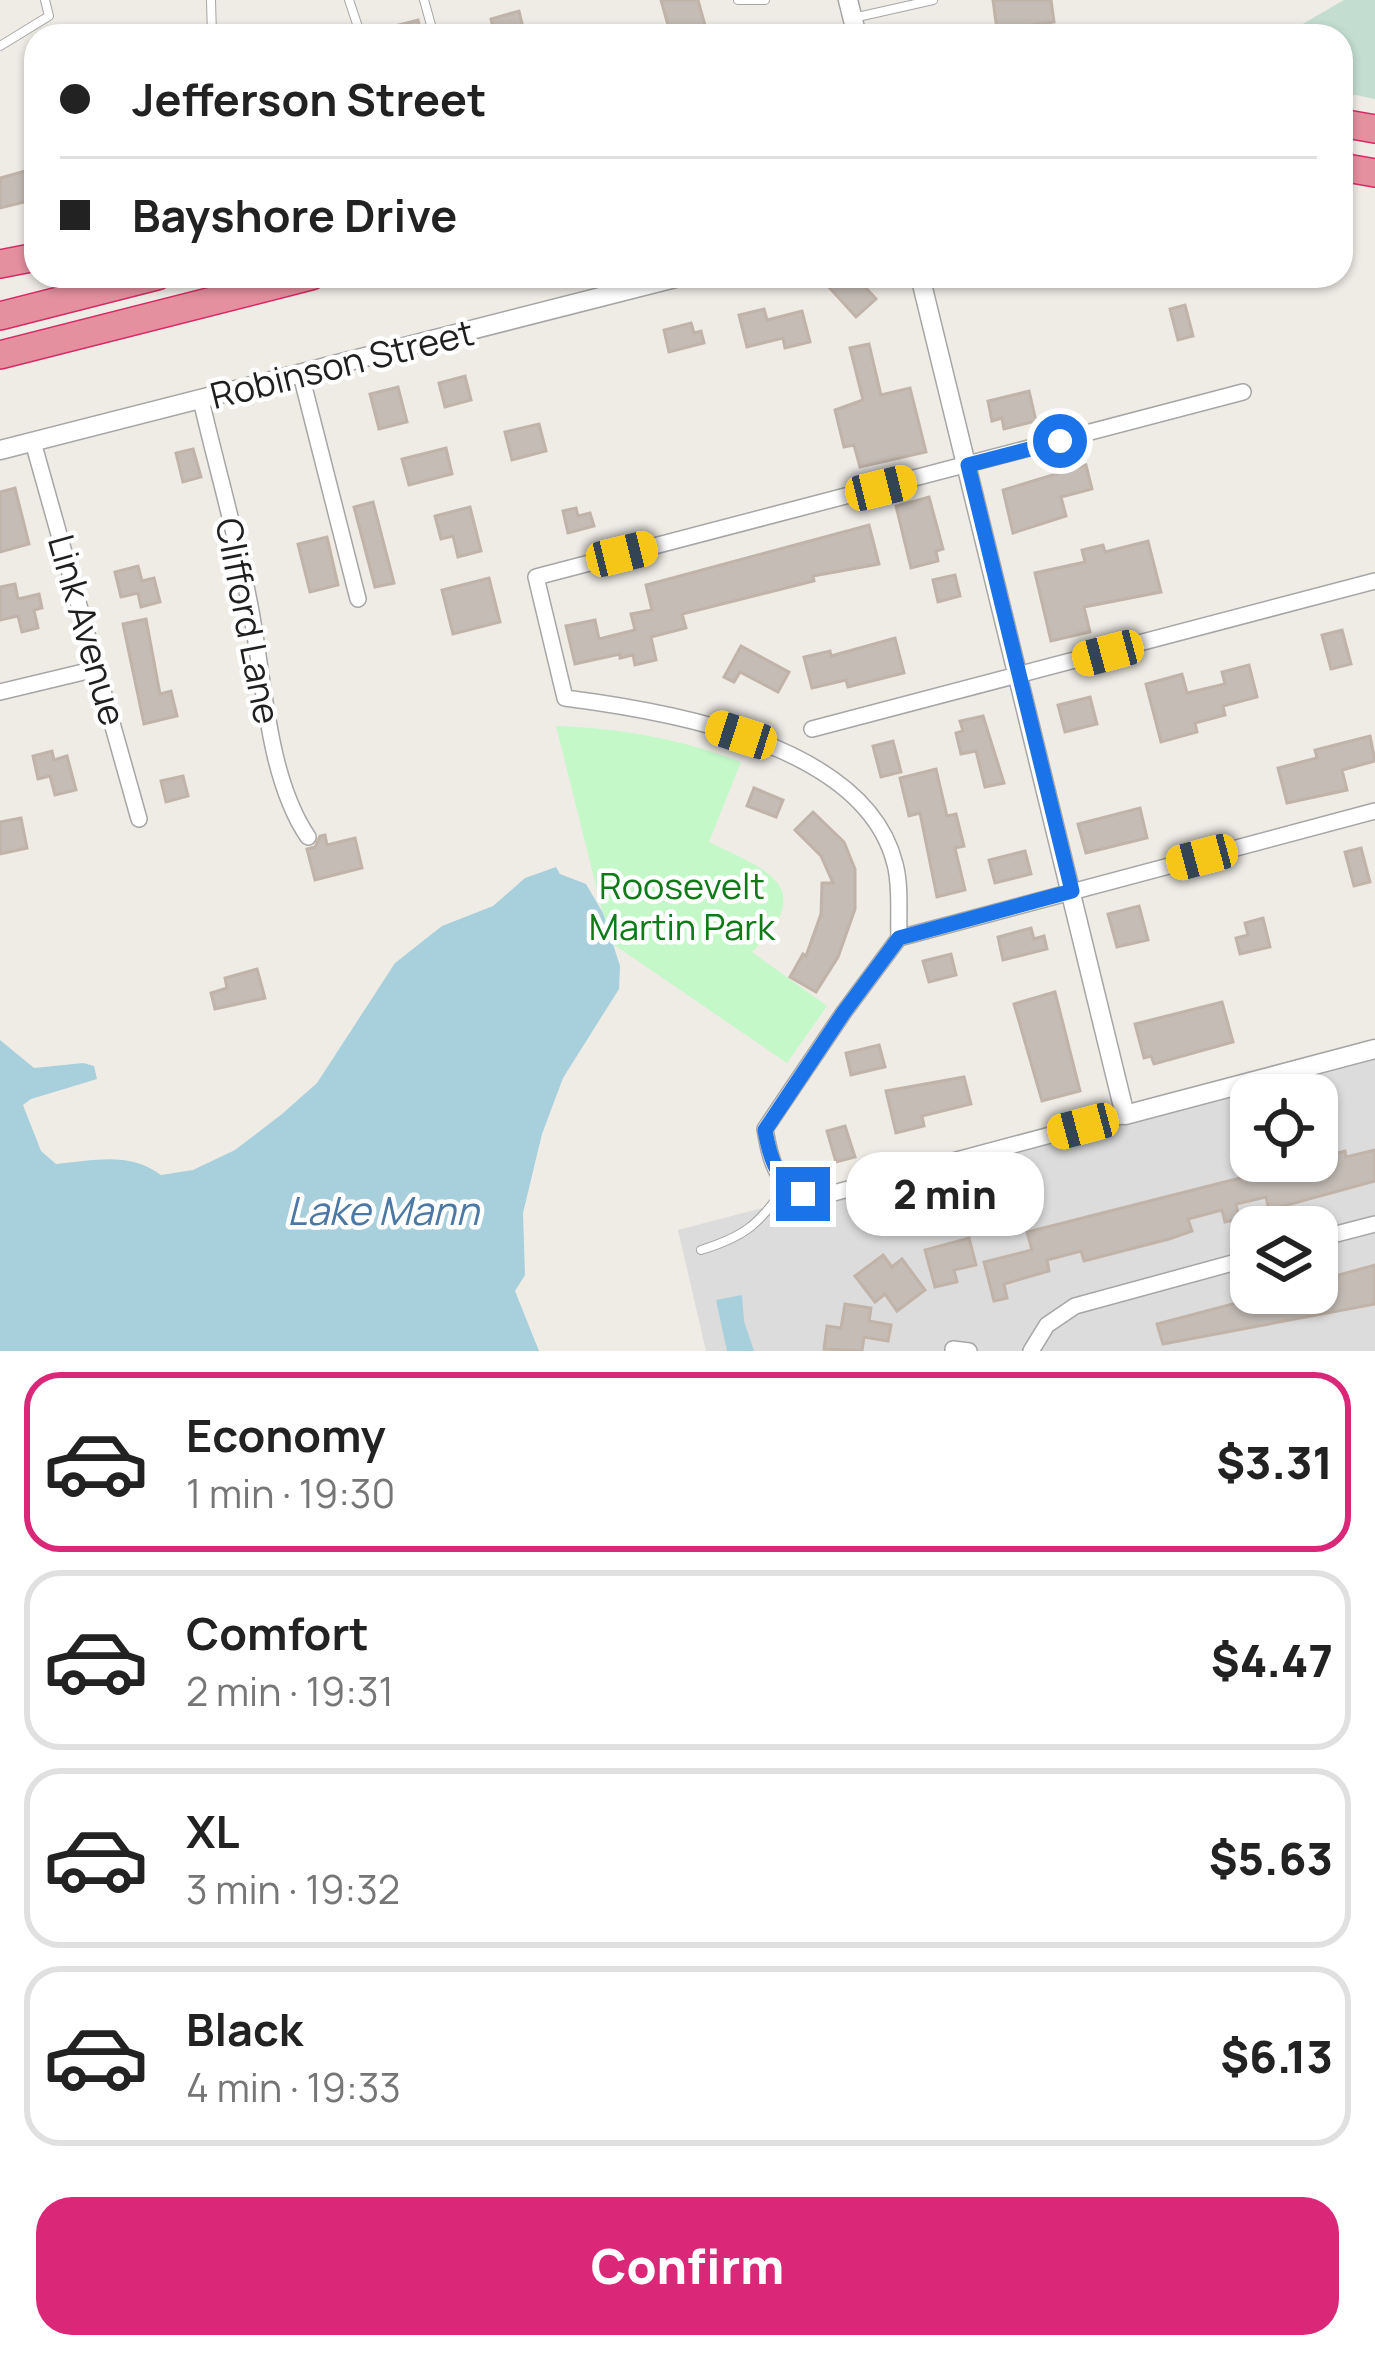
<!DOCTYPE html>
<html lang="en">
<head>
<meta charset="utf-8">
<style>
	:root { --surface:#fff; --page:#f6f6f6; --text:#222; --muted:#767676; --line:#e0e0e0; --accent:#db2777 }
	body { margin:0; font-family:Manrope,sans-serif; background:var(--page); color:var(--text); height:100vh; display:flex; flex-direction:column; font-size:45px; white-space:nowrap }
	* { box-sizing:border-box; margin:0 }
	p { font-size:39px; color:var(--muted) }
	.icon { flex:none; width:66px; height:66px; fill:none; stroke:currentColor; stroke-width:2; stroke-linecap:round; stroke-linejoin:round }
	.map { position:relative; height:1351px; overflow:hidden }
	.side { display:flex; flex-direction:column; background:var(--surface); flex:1 }
	.side>* { flex:none }
	.hud { position:absolute; left:24px; top:24px; width:1329px; height:264px; border-radius:36px; box-shadow:0 3px 9px #0004; display:grid; align-content:center; height:264px; padding:0 36px; background:var(--surface) }
	.buttons { position:absolute; left:1230px; top:1074px; display:grid; gap:24px }
	.buttons a { display:grid; place-items:center; width:108px; height:108px; border-radius:24px; background:var(--surface); box-shadow:0 3px 9px #0004; font-size:60px }
	.end { position:absolute; width:54px; height:54px; margin:-27px; border:15px solid #1a73e8; background:#fff; box-shadow:0 0 0 6px #fff }
	.from { border-radius:50% }
	.bubble { position:absolute; height:84px; border-radius:36px; background:var(--surface); box-shadow:0 3px 9px #0004; font-size:39px; font-weight:800; line-height:84px; text-align:center }
	.car { position:absolute; width:36px; height:72px; margin:-36px -18px; border-radius:15px; box-shadow:0 0 9px 3px #0007; background:linear-gradient(#f5c518 24%,#345 0 40%,#f5c518 0 76%,#345 0 86%,#f5c518 0) }
	.hud b { display:flex; align-items:center; gap:42px; height:114px; font-size:45px }
	.hud b+b { border-top:3px solid var(--line) }
	.hud i { width:30px; height:30px; background:var(--text) }
	ul { padding:21px 0 0; list-style:none }
	li { display:flex; align-items:center; gap:36px; height:180px; margin:0 24px 18px; padding:0 12px; border:6px solid var(--line); border-radius:36px }
	li div { flex:1 }
	li b { display:block; font-size:45px }
	li em { font-style:normal; font-weight:800 }
	li.current { border-color:var(--accent) }
	li>.icon { width:108px; height:108px; stroke-width:1.5 }
	.action { display:flex; gap:24px; margin-top:auto; padding:24px 36px }
	.action a { flex:1; height:138px; border-radius:36px; background:var(--accent); color:#fff; font-size:48px; font-weight:800; line-height:138px; text-align:center }
	.map>svg:first-child { display:block }
	.residential { fill:#dddcdc; fill-rule:evenodd }
	.wetland { fill:#c3ddd1 }
	.park { fill:#c4f8c9 }
	.water { fill:#a7d0dc }
	.building { fill:#c4bcb5; stroke:#c1b3a8; stroke-width:3 }
	.lines { fill:none; stroke-linecap:round; stroke-linejoin:round }
	.service-casing { stroke:#a6a6a6; stroke-width:10 }
	.minor-casing { stroke:#a6a6a6; stroke-width:18 }
	.tertiary-casing { stroke:#a6a6a6; stroke-width:21 }
	.motorway-casing { stroke:#d62a64; stroke-width:30 }
	.service { stroke:#fff; stroke-width:8 }
	.minor { stroke:#fff; stroke-width:15 }
	.tertiary { stroke:#fff; stroke-width:18 }
	.motorway { stroke:#e4909f; stroke-width:27 }
	.route { stroke:#1a73e8; stroke-width:15 }
	.labels { text-anchor:middle; stroke-width:9; stroke-linejoin:round; paint-order:stroke }
	.street-label { font-size:36px; fill:#1f1f1f; stroke:#fff }
	.park-label { font-size:36px; fill:#0f7b18; stroke:#fff }
	.water-label { font-size:39px; font-style:italic; fill:#4b78a4; stroke:#fff }
</style>
</head>
<body>
<div class="map">
<svg width="1375" height="1351" viewBox="0 0 1375 1351">
	<rect width="100%" height="100%" fill="#efece6"/>
	<path class="residential" d="M 1375,1047 L 1375,1351 L 706,1351 L 678,1230 ZM 1251,1095 L 1317,1095 L 1317,1161 L 1251,1161 ZM 1251,1227 L 1317,1227 L 1317,1293 L 1251,1293 Z"/>
	<path class="wetland" d="M 1344,0 L 1375,0 L 1375,99 L 1341,92 L 1341,36 L 1282,36 Z"/>
	<path class="park" d="M 556,726 C 620,728 681,739 741,762 L 709,842 C 769,871 818,887 752,952 L 827,1006 L 787,1063 L 610,942 Z"/>
	<path class="water" d="M 556,867 L 560,874 L 586,884 L 603,913 L 620,966 L 619,989 L 563,1078 L 542,1134 L 523,1213 L 525,1275 L 515,1291 L 539,1351 L 0,1351 L 0,1040 L 34,1068 L 83,1063 L 94,1066 L 97,1079 L 31,1099 L 23,1105 L 41,1151 L 56,1164 C 94,1161 128,1151 161,1175 L 193,1170 L 235,1150 L 282,1114 L 317,1083 L 395,963 L 442,926 L 493,906 L 525,878 Z
		M 742,1295 L 744,1321 L 754,1351 L 727,1351 L 716,1300 Z"/>
	<path class="building" d="M 661,0 L 698,0 L 706,29 L 671,36 Z
		M 993,0 L 1051,0 L 1054,22 L 997,30 Z
		M 519,11 L 525,36 L 495,36 L 491,19 Z
		M 418,20 L 422,36 L 372,36 L 372,32 Z
		M 36,168 L 36,199 L 0,208 L 0,178 Z
		M 841,276 L 855,276 L 876,299 L 856,317 L 829,287 Z
		M 1185,305 L 1193,336 L 1178,340 L 1170,309 Z
		M 764,309 L 767,320 L 802,311 L 810,342 L 785,348 L 783,338 L 747,347 L 739,315 Z
		M 691,323 L 694,333 L 701,331 L 704,343 L 669,352 L 664,330 Z
		M 869,344 L 881,395 L 910,388 L 926,452 L 860,467 L 854,445 L 844,447 L 835,410 L 863,400 L 850,348 Z
		M 465,376 L 471,400 L 445,407 L 439,383 Z
		M 398,387 L 407,422 L 379,429 L 370,394 Z
		M 1029,391 L 1036,421 L 1004,429 L 1002,418 L 992,421 L 988,401 Z
		M 539,424 L 546,451 L 512,460 L 505,432 Z
		M 446,448 L 452,474 L 409,485 L 402,459 Z
		M 193,449 L 201,477 L 183,482 L 176,453 Z
		M 1086,465 L 1092,489 L 1061,497 L 1066,516 L 1013,533 L 1003,490 Z
		M 15,488 L 29,544 L 0,552 L 0,492 Z
		M 929,497 L 943,549 L 936,551 L 938,561 L 911,568 L 896,506 Z
		M 373,502 L 394,583 L 375,587 L 354,507 Z
		M 470,507 L 481,551 L 458,557 L 453,536 L 441,539 L 435,516 Z
		M 576,508 L 578,516 L 590,513 L 594,526 L 568,533 L 563,511 Z
		M 869,525 L 879,564 L 813,576 L 814,581 L 682,614 L 686,628 L 651,637 L 656,660 L 635,665 L 633,655 L 620,658 L 620,654 L 575,664 L 566,626 L 595,620 L 599,639 L 635,630 L 631,614 L 652,610 L 646,585 Z
		M 327,537 L 338,585 L 310,592 L 298,544 Z
		M 1148,541 L 1161,592 L 1084,607 L 1090,632 L 1051,641 L 1035,573 L 1085,562 L 1082,550 L 1103,545 L 1105,552 Z
		M 138,566 L 142,581 L 154,578 L 160,602 L 141,607 L 138,593 L 121,597 L 115,572 Z
		M 955,575 L 960,596 L 938,602 L 933,580 Z
		M 489,578 L 500,622 L 453,634 L 442,590 Z
		M 15,584 L 18,599 L 39,594 L 42,608 L 34,610 L 38,628 L 22,632 L 18,616 L 0,620 L 0,587 Z
		M 146,619 L 160,694 L 171,691 L 177,716 L 144,724 L 123,624 Z
		M 1342,630 L 1351,664 L 1331,669 L 1322,635 Z
		M 895,638 L 904,673 L 848,687 L 846,680 L 812,688 L 804,657 L 830,651 L 831,656 Z
		M 741,646 L 789,672 L 778,692 L 740,672 L 734,682 L 724,677 Z
		M 1249,665 L 1257,697 L 1223,706 L 1225,715 L 1195,723 L 1197,732 L 1161,742 L 1146,684 L 1182,674 L 1187,693 L 1225,684 L 1222,672 Z
		M 1090,697 L 1097,724 L 1065,732 L 1058,705 Z
		M 983,716 L 1004,783 L 985,787 L 976,751 L 961,754 L 956,733 L 963,731 L 960,721 Z
		M 1370,736 L 1375,761 L 1342,770 L 1347,790 L 1287,803 L 1278,768 L 1317,758 L 1315,750 Z
		M 893,741 L 901,772 L 881,777 L 873,746 Z
		M 52,751 L 54,760 L 67,756 L 76,790 L 55,795 L 50,776 L 38,779 L 33,756 Z
		M 936,769 L 947,816 L 956,814 L 964,846 L 955,848 L 965,890 L 937,897 L 920,813 L 909,816 L 900,778 Z
		M 183,776 L 188,796 L 166,802 L 161,781 Z
		M 754,788 L 783,800 L 776,817 L 747,806 Z
		M 1140,808 L 1147,838 L 1086,853 L 1078,824 Z
		M 813,812 L 844,842 L 855,869 L 855,909 L 838,957 L 816,992 L 790,977 L 803,954 L 806,956 L 821,914 L 822,883 L 833,883 L 821,856 L 795,830 Z
		M 21,818 L 27,848 L 0,854 L 0,822 Z
		M 325,835 L 327,845 L 355,838 L 362,868 L 315,880 L 307,849 L 315,847 L 320,836 Z
		M 1361,848 L 1370,882 L 1354,886 L 1345,852 Z
		M 1025,851 L 1031,874 L 995,883 L 989,860 Z
		M 1139,906 L 1148,940 L 1117,947 L 1108,914 Z
		M 1263,918 L 1270,947 L 1240,954 L 1236,938 L 1248,935 L 1245,923 Z
		M 1031,928 L 1034,939 L 1044,936 L 1047,949 L 1003,960 L 998,937 Z
		M 951,954 L 956,975 L 929,982 L 923,961 Z
		M 257,969 L 265,998 L 215,1009 L 211,993 L 227,988 L 225,978 Z
		M 1055,992 L 1080,1091 L 1042,1101 L 1014,1004 Z
		M 1222,1002 L 1233,1042 L 1154,1064 L 1151,1056 L 1144,1058 L 1135,1024 Z
		M 879,1045 L 885,1067 L 851,1075 L 846,1053 Z
		M 964,1077 L 971,1104 L 922,1116 L 924,1126 L 896,1133 L 886,1091 Z
		M 845,1126 L 855,1157 L 836,1162 L 827,1131 Z
		M 1375,1150 L 1375,1181 L 1269,1210 L 1266,1197 L 1236,1204 L 1239,1219 L 1225,1222 L 1222,1210 L 1188,1219 L 1192,1231 L 1169,1239 L 1084,1261 L 1081,1251 L 1047,1260 L 1049,1271 L 1004,1284 L 1007,1298 L 994,1301 L 984,1262 L 1032,1250 L 1027,1232 L 1260,1173 L 1268,1169 L 1267,1161 L 1318,1161 L 1317,1158 L 1345,1151 L 1346,1157 Z
		M 969,1238 L 976,1265 L 954,1270 L 957,1282 L 935,1287 L 925,1250 Z
		M 883,1255 L 892,1267 L 902,1259 L 925,1290 L 897,1311 L 885,1294 L 875,1302 L 855,1276 Z
		M 1375,1265 L 1375,1304 L 1163,1344 L 1157,1324 L 1274,1293 L 1317,1293 L 1317,1281 Z
		M 845,1304 L 871,1308 L 869,1321 L 891,1325 L 888,1341 L 864,1337 L 862,1351 L 824,1349 L 827,1326 L 841,1328 Z"/>
	<g class="lines">
		<g class="service-casing">
			<path id="service" d="M 211,0 L 212,36
				M 349,0 L 361,36
				M 424,0 L 433,32
				M 738,0 L 765,0
				M 853,18 L 933,0
				M 0,46 L 49,16 L 45,0
				M 701,1250 C 746,1236 759,1224 786,1186"/>
		</g>
		<g class="minor-casing">
			<path id="minor" d="M 301,375 L 358,599
				M 201,400 C 217,469 237,537 250,606 C 264,677 267,777 308,837
				M 33,442 L 139,819
				M 0,692 L 96,669
				M 812,729 L 1375,581
				M 899,938 L 1375,811
				M 1125,1115 L 826,1195 C 780,1194 772,1171 765,1129 L 844,1012 L 899,938 C 898,914 901,886 895,864 C 865,743 667,711 565,698 L 536,577 L 1243,392
				M 1317,1239 L 1375,1224
				M 953,1349 L 969,1351
				M 1031,1351 L 1047,1325 L 1075,1306 L 1251,1258"/>
		</g>
		<g class="tertiary-casing">
			<path id="tertiary" d="M 848,0 L 857,36
				M 920,276 L 1125,1115 L 1375,1049
				M 0,450 L 683,276"/>
		</g>
		<g class="motorway-casing">
			<path id="motorway" d="M 1341,123 L 1375,129
				M 1341,167 L 1375,173
				M 0,264 L 36,257
				M 0,316 L 157,276
				M 0,355 L 311,276"/>
		</g>
		<use href="#service" class="service"/>
		<use href="#minor" class="minor"/>
		<use href="#tertiary" class="tertiary"/>
		<use href="#motorway" class="motorway"/>
	</g>
	<g class="lines">
		<path class="route" d="M 803,1194 C 776,1179 770,1159 765,1130 L 844,1012 L 899,938 L 1072,891 L 968,465 L 1060,441"/>
	</g>
	<g class="labels">
		<g class="street-label">
			<text transform="translate(342 364) rotate(-14)" y="13">Robinson Street</text>
			<text transform="translate(248 621) rotate(79)" y="13">Clifford Lane</text>
			<text transform="translate(87 630) rotate(74)" y="13">Link Avenue</text>
		</g>
		<g class="park-label">
			<text x="682" y="899">Roosevelt<tspan x="682" dy="41">Martin Park</tspan></text>
		</g>
		<g class="water-label">
			<text x="383" y="1225">Lake Mann</text>
		</g>
	</g>
</svg>
<div class="buttons">
<a><svg class="icon" aria-label="locate" viewBox="0 0 24 24"><circle cx="12" cy="12" r="6"/><path d="M12 2v4M12 18v4M2 12h4M18 12h4"/></svg></a>
<a><svg class="icon" aria-label="layers" viewBox="0 0 24 24"><path d="M12 4l9 5-9 5-9-5zM3 14l9 5 9-5"/></svg></a>
</div>
<i class="end from" style="left:1060px;top:441px"></i>
<i class="end" style="left:803px;top:1194px"></i>
<div class="bubble" style="left:846px;top:1152px;width:198px">2 min</div>
<i class="car" style="left:881px;top:488px;rotate:76deg"></i>
<i class="car" style="left:622px;top:554px;rotate:76deg"></i>
<i class="car" style="left:1108px;top:653px;rotate:255deg"></i>
<i class="car" style="left:741px;top:735px;rotate:288deg"></i>
<i class="car" style="left:1202px;top:857px;rotate:255deg"></i>
<i class="car" style="left:1083px;top:1126px;rotate:255deg"></i>
<div class="hud">
<b><i class="from"></i>Jefferson Street</b>
<b><i></i>Bayshore Drive</b>
</div>
</div>
<section class="side">
<ul>
<li class="current"><svg class="icon" aria-label="car" viewBox="0 0 24 24"><path d="M5 17H2v-5l4-1 3-4h7l3 4 3 1v5h-3M9 17h6M6 11h13"/><circle cx="7" cy="17" r="2"/><circle cx="17" cy="17" r="2"/></svg><div><b>Economy</b><p>1 min · 19:30</p></div><em>$3.31</em></li>
<li><svg class="icon" aria-label="car" viewBox="0 0 24 24"><path d="M5 17H2v-5l4-1 3-4h7l3 4 3 1v5h-3M9 17h6M6 11h13"/><circle cx="7" cy="17" r="2"/><circle cx="17" cy="17" r="2"/></svg><div><b>Comfort</b><p>2 min · 19:31</p></div><em>$4.47</em></li>
<li><svg class="icon" aria-label="car" viewBox="0 0 24 24"><path d="M5 17H2v-5l4-1 3-4h7l3 4 3 1v5h-3M9 17h6M6 11h13"/><circle cx="7" cy="17" r="2"/><circle cx="17" cy="17" r="2"/></svg><div><b>XL</b><p>3 min · 19:32</p></div><em>$5.63</em></li>
<li><svg class="icon" aria-label="car" viewBox="0 0 24 24"><path d="M5 17H2v-5l4-1 3-4h7l3 4 3 1v5h-3M9 17h6M6 11h13"/><circle cx="7" cy="17" r="2"/><circle cx="17" cy="17" r="2"/></svg><div><b>Black</b><p>4 min · 19:33</p></div><em>$6.13</em></li>
</ul>
<div class="action"><a>Confirm</a></div>
</section>
</body>
</html>
